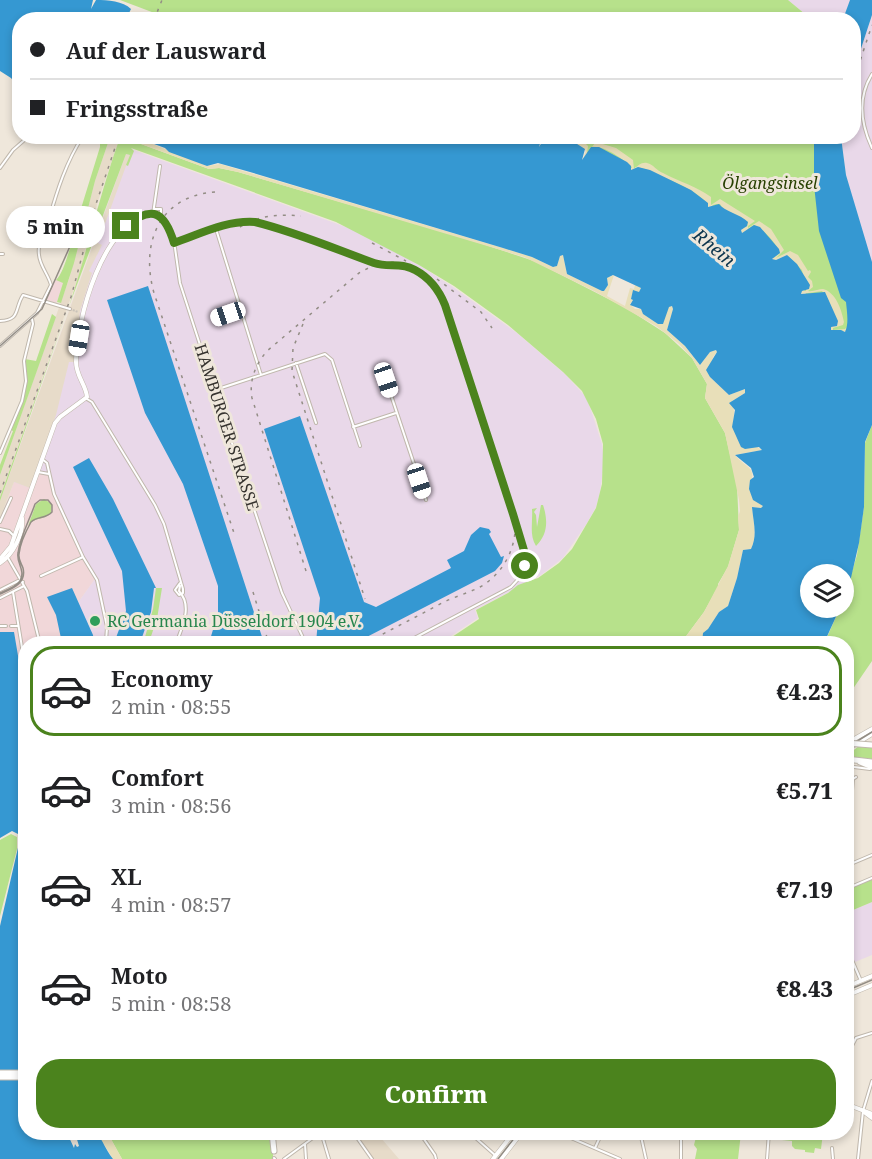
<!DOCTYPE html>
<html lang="en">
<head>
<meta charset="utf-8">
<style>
	:root { --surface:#fff; --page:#f2f2f2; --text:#202124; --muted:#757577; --line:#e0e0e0; --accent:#4b831d }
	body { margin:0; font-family:"Noto Serif",serif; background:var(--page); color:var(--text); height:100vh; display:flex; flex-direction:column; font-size:22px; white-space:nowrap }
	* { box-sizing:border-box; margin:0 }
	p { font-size:20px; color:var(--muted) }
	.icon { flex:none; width:33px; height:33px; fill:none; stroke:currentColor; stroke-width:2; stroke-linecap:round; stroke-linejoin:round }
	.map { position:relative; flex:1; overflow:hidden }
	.drawer { position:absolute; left:18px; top:636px; width:836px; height:504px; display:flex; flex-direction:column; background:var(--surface); border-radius:24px; box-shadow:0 3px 9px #0003 }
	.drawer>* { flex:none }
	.hud { position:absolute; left:12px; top:12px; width:849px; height:132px; border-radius:24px; box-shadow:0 3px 9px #0003; display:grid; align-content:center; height:132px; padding:0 18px; background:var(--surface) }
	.tools { position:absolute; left:800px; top:564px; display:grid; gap:12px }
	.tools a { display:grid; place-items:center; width:54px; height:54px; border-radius:50%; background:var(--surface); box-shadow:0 3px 9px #0003; font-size:30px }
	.end { position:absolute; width:27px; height:27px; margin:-14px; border:8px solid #4b831d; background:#fff; box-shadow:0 0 0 3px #fff }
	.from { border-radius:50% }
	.bubble { position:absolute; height:42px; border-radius:21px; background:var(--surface); box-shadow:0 3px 9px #0003; font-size:20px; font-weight:800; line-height:42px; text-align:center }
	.car { position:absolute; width:18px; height:36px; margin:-18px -9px; border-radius:8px; box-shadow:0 0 4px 2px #0007; background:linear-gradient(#fff 24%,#345 0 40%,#fff 0 76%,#345 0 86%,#fff 0) }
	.hud b { display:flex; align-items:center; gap:21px; height:57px; font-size:22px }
	.hud b+b { border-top:2px solid var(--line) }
	.hud i { width:15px; height:15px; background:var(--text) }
	ul { padding:10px 0 0; list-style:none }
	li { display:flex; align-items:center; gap:18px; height:90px; margin:0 12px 9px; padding:0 6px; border:3px solid transparent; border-radius:24px }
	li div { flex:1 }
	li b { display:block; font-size:22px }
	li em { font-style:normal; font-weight:800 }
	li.on { border-color:var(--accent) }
	li>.icon { width:54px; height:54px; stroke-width:1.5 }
	.primary-button { display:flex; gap:12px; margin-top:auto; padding:12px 18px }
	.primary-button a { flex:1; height:69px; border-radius:24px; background:var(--accent); color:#fff; font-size:24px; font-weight:800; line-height:69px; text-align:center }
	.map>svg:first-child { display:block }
	.commercial { fill:#f1d7d9 }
	.industrial { fill:#e9d8e9 }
	.built { fill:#e7dbc9 }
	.green { fill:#b7e18b }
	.sand { fill:#e8dfb9 }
	.water { fill:#3598d2 }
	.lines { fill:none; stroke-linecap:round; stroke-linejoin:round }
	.street-tunnel { stroke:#cac3b9; stroke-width:2; stroke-dasharray:2 1; stroke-linecap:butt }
	.street-casing { stroke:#c0b8ad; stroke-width:4 }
	.secondary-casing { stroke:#c0b8ad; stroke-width:5 }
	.highway-casing { stroke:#c0b8ad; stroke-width:7 }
	.street { stroke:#fff; stroke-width:2 }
	.secondary { stroke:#fff; stroke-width:4 }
	.highway { stroke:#fff; stroke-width:5 }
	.tram { stroke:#938d85; stroke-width:1.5 }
	.rail { stroke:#938d85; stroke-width:1.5; stroke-dasharray:3 6; stroke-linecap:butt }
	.highway-bridge-casing { stroke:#c0b8ad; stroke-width:7; stroke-linecap:butt }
	.highway-bridge { stroke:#fff; stroke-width:5 }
	.route { stroke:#4b831d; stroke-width:8 }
	.leisure-dot { fill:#2e9e5b; stroke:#efe7db; stroke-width:2 }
	.labels { text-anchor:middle; stroke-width:6; stroke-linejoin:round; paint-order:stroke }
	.park-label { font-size:16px; font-style:italic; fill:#274000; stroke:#efe7db }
	.street-label { font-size:16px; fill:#36332f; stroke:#efe7db }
	.leisure-label { font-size:16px; fill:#27864d; stroke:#efe7db; text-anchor:start }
	.water-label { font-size:18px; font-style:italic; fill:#0c354e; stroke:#efe7db }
</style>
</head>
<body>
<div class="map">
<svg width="872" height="1159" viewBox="0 0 872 1159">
	<rect width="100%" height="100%" fill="#efe7db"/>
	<path class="commercial" d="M 55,279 L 64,283 L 56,304 L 46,299 Z
		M 38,473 L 48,473 L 53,495 L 95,579 L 74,608 L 68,643 L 26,644 L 25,784 L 0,791 L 0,519 L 14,482 Z"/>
	<path class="industrial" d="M 788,0 L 850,0 L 843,20 L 836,18 L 834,19 L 811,19 Z
		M 872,15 L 872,267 L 846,175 L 841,137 L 854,136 L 854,70 Z
		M 128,148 L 354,230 L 419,265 L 453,287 L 517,333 L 566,375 L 585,396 L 590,407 L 602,444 L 604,462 L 600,492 L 596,507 L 587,523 L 563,558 L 541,575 L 475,610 L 478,618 L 439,644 L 86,643 L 74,608 L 95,579 L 53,495 L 49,473 L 38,473 L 30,488 L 8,480 Z
		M 872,902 L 872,955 L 855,962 L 846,942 L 846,913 Z"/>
	<path class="built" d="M 110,137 L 120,137 L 97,204 L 80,272 L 0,497 L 0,475 L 69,279 L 95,181 Z
		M 126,154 L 130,155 L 98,243 L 102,245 L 89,271 L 92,273 L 80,311 L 74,362 L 69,362 L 56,415 L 30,488 L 14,482 L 0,518 L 0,501 Z
		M 359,1133 L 387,1133 L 381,1138 L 399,1159 L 372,1159 L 355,1136 Z"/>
	<path class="green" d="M 120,0 L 788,0 L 811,19 L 173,20 Z
		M 90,137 L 102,137 L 109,140 L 95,181 L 74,263 L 61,303 L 57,302 L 63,283 L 56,280 C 63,274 68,253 72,243 L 68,241 L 79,215 L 100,147 L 100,142 Z
		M 104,137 L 122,137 L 209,169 L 219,168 L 238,172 L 467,239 L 534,261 L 626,308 L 665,333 L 692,358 L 707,384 L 705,398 L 725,433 L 737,485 L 739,530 L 728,567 L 718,584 L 718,587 L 704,612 L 681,643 L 443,643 L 479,619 L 476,610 L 508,593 L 518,585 L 538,578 L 559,563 L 572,549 L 596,508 L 602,484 L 603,444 L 596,419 L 582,391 L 563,372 L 508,325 L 454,286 L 419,265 L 336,222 L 131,148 L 134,151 L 128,166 L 126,165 L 130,155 L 126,154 L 69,306 C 87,252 99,197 118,143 Z
		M 567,137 L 818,137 L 847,296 L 849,331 L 833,330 L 806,294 L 787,254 L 775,259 L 747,229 L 710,204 L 636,167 L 634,169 L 587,154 L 587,147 Z
		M 67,311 L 0,501 L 0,497 Z
		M 52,314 L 56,317 L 0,475 L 0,465 L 13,431 L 11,430 C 21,405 26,387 25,359 L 36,361 Z
		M 872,425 L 872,661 L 846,699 L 846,644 L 824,644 L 840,608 L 843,608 L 843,601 L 857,555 L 864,507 L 865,443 Z
		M 44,499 L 52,504 L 51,513 C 43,521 35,516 28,526 L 36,504 Z
		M 541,505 L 543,505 C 548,520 548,534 536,546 C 529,535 533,522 532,509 L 537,508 L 534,512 L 536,515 L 537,527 Z
		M 156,588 L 162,588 L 157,619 L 149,642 L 143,644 L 153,609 Z
		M 859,746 L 872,747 L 872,759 L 846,756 Z
		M 11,834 L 17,837 L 17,849 L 0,916 L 0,840 Z
		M 872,879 L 872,902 L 846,913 L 846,890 Z
		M 112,1133 L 273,1133 L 273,1159 L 122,1159 L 112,1141 Z
		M 697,1133 L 709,1134 L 710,1133 L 741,1133 L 738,1159 L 695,1159 L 697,1149 L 694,1145 Z
		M 782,1133 L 823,1133 L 821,1149 L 815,1148 L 814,1153 L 805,1152 L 805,1150 L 795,1149 L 792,1146 L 792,1141 L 782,1140 Z"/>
	<path class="sand" d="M 122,137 L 135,137 L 207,166 L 220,164 L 503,248 L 532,257 L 553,267 L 557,266 L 560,256 L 563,255 L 567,274 L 602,291 L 604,291 L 608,285 L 607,278 L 614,275 L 607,296 L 625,306 L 630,288 L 634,289 L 635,285 L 641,288 L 639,292 L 633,291 L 631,299 L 633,300 L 630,304 L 635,309 L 641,309 L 643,314 L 658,324 L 669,307 L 672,306 L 673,309 L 667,330 L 685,346 L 700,365 L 710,352 L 716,350 L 717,352 L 713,357 L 710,377 L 729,395 L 745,389 L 745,393 L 732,401 C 735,410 734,416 733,425 C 732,436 754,444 762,450 L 735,455 C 747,470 758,465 749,489 L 755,501 L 760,502 L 763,506 L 761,508 L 752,507 C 753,521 758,536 751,549 L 743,550 L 737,578 L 728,606 L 719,612 L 703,637 L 702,643 L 681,643 L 704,612 L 728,566 L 739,530 L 738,517 L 740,511 L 739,500 L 725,433 L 705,398 L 707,384 L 692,358 L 679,344 L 656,326 L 594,291 L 524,257 L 238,172 L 219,168 L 209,169 Z
		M 566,137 L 582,140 L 588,146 L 587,153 L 596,142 L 616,148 L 633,160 L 634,169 C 638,166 641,162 647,163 C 653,164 657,171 663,173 C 680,182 696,186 711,197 L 711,205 L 720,199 L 755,221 L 748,226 L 748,228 L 759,221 L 771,229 L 784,250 L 776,258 L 790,251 L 798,255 L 808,271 L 810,270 L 811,272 L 808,277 L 812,281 L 813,287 L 808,291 C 813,292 819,289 823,289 C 836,292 842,311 844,322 L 843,325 L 833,328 L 833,330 L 845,329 L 847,327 L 845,332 L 841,330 L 831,330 C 833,316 833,303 822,291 L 801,294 L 802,291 L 806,291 L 802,270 L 787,255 L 776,260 L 772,259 L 780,253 C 776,243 764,229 754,225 L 742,233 L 741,230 L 747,226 L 748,222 L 723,209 L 720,204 L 716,204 L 708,207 L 708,204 C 690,185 661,177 638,167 L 633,171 L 631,170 L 632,167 C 622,159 605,145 591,147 L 582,161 L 586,151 Z
		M 93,1133 L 112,1133 L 112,1141 L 122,1159 L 113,1159 L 102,1141 Z"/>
	<path class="water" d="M 0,0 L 93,0 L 91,9 L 96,0 C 108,0 123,1 131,9 L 126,19 L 20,20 L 19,88 L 11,78 L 0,71 Z
		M 850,0 L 872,0 L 872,15 L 854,70 L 854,20 L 843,19 Z
		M 135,137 L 542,137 L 539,147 L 545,137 L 566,137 L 585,149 L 582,160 L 591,147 L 599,147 L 627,162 L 631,166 L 631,170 L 638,167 L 650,170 L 691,190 L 708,203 L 708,207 L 719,204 C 724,211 740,214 748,222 L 747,226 L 741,230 L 742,233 L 754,225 L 760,227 L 779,249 L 780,253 L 772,259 L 776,260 L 787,255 L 797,264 L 810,285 L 809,289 L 802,291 L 801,294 L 825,292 L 838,321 L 837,326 L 831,327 L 831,330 L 841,330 L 845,332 C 849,324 847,312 846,302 L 841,298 L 819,231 L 814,185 L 814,137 L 841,137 L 846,175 L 872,262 L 872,425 L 865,442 L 864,507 L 859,543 L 850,582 L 843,601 L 843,574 L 810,574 L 810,608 L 840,608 L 824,643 L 702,643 L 703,633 L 708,629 L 719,612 L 728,606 L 737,578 L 743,550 L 751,549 C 758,535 753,521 752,507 L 761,508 L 763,506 L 753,500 L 749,489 L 750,480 L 754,477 L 751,468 L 735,455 L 762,450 L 759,447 L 745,449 L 741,447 L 732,427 L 735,410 L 729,403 L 745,393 L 745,389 L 729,395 L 710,377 L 706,370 L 717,352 L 716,350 L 710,352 L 700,365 L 685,346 L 667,330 L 673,309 L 672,306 L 669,307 L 663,324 L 658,324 L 643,314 L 641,309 L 630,305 L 633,300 L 631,299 L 633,290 L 639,292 L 641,288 L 613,275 L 607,278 L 608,285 L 604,291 L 602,291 L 567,274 L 563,255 L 560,256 L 557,266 L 553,267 L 532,257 L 503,248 L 250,172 L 218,163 L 207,166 L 169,152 L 165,148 Z
		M 148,286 L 264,643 L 209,643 L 218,613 L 218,586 L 183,484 L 145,413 L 107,300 Z
		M 300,416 L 364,602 L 376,607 L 451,568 L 447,560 L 464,551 L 471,535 L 480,527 L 489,529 L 491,532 L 489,534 L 501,557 L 504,556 L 502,563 L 495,571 L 355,643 L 316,643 L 320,598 L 264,429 Z
		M 89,458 L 113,499 L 156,588 L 154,588 L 151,612 L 140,643 L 114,643 L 126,611 L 122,571 L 73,467 Z
		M 72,588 L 93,635 L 94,643 L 62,643 L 56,615 L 47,597 Z
		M 0,632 L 14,632 L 26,703 L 26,1132 L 67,1133 L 74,1148 L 75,1144 L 77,1147 L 79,1146 L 75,1133 C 107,1133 96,1136 113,1159 L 0,1159 L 0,926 L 20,839 L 18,834 L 12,831 L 0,838 Z"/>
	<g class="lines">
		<path class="street-tunnel" d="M 70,309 L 78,312"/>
		<g class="street-casing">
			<path id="street" d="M 872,74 C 857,98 861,124 872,148
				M 160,166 L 153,214 L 163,218 L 169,227 L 175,248 L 180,283 L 222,413 L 282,593 L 306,644
				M 0,168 L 13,150 L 29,136
				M 155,209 L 161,209 L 161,216
				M 216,229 L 261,375
				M 174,243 L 229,224 L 255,223 L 326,244 L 378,264 L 394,264 L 409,267 L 427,278 L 441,295 L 526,557 L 522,575 L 511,587 L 403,644
				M 0,254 L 3,254
				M 217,318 L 240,309
				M 0,321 C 21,320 14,309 23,295 L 70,309
				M 0,346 L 37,313 L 51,285 C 48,274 40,266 39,255 C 37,241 45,232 49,219 C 57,191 66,162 83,136
				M 296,363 L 316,423
				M 382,368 L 426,500
				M 215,390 L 325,354 L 332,360 L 360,446
				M 87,399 L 92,402 L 155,505 L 164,524 L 183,589 L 183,593 L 179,595 L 175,590 L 180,583
				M 353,427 L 396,413
				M 0,453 L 22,401 L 26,381 L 24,361 L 33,324 L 32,319
				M 42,459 L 47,463 L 54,494 L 83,557 L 97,580 L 107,627 L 106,642
				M 38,472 L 49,474
				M 0,522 L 11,498
				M 0,529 L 9,531 L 14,536
				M 8,558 L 27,591 L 40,644
				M 41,576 L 83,557
				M 0,590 L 18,581 L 23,582
				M 13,592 L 26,672
				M 0,598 L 24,586
				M 0,626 L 6,626
				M 11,626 L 18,626
				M 176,644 C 182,627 193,606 179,591 L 180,586
				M 846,766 L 870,769
				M 846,826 L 849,824 L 853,779 L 856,777
				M 846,866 L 872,855
				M 846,889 L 872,878
				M 846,946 L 861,981
				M 846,1057 L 856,1038 L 872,1033
				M 846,1071 L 846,1072
				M 321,1132 L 329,1159
				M 353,1132 L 372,1159
				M 419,1132 L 435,1155 L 436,1159
				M 469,1132 L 496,1156
				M 502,1132 L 509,1138
				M 557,1132 L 620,1159
				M 640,1132 L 646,1159
				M 681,1132 L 681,1159
				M 305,1144 L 306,1159
				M 595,1148 L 600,1137 L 606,1132
				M 832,1148 L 833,1159
				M 274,1158 L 275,1159
				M 284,1159 L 321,1132
				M 767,1159 L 769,1132
				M 858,1159 L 863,1111 L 872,1081"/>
		</g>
		<g class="secondary-casing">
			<path id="secondary" d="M 0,559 L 11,546 L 55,423 L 60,417 L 87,397 C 86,385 76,376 76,362 C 76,321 103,218 153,214
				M 0,563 C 13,555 24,533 22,518
				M 849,742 L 872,729
				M 846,750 L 872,734
				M 846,987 L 872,976
				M 846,996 L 872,985
				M 846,1104 L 872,1114
				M 864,1112 L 872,1118
				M 493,1159 L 514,1132
				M 501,1159 L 522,1132"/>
		</g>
		<g class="highway-casing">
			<path id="highway" d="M 846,759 L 872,762
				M 860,762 L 872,767
				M 0,1073 L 26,1073
				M 0,1077 L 26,1077
				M 272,1132 L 274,1151"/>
		</g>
		<use href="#street" class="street"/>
		<use href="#secondary" class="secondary"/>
		<use href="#highway" class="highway"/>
		<path class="tram" d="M 0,346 L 42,309 L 71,244
			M 0,593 C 7,590 16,587 20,581 C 26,570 16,563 18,553 C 20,537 30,519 35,504 L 40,500 L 48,500 L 52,505 L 52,512 C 46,519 37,516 31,522 C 26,531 20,544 19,554 C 18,559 21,563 23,568 C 27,584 11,589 0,594
			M 846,748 L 872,732
			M 846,991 L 872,980
			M 498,1159 L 519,1132"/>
		<path class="rail" d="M 154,20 L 162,0
			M 854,95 L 858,67 L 872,25
			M 215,192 C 159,196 140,243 154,293 L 235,536
			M 240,227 C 259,215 279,214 301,216
			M 372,243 L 406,261
			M 437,279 L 481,312 L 492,328
			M 303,324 L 293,348 L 292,371 L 365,599
			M 0,493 L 71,297 L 96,204 L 119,136
			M 306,571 L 252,398 C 249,381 255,365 267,351 L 359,273 L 376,264 L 397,262 L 414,267 L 433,281 L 445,299 L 513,507 C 521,538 508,571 480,587 C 468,593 454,597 442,603 C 416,617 390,630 364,644
			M 253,592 L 269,644"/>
		<g class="highway-bridge-casing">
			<path id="highway-bridge" d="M 846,743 L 872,745"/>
		</g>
		<use href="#highway-bridge" class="highway-bridge"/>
	</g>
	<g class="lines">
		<path class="route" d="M 126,226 C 153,204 165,213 174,243 C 200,234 227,220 255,222 C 296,232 335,249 374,263 C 388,268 401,262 415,270 C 430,278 439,290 445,305 L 513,514 L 526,557 L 525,566"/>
	</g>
	<circle class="leisure-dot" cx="95" cy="621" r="6"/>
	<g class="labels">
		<g class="park-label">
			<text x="770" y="189">Ölgangsinsel</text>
		</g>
		<g class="street-label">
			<text transform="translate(227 427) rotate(72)" y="6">HAMBURGER STRASSE</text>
		</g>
		<g class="leisure-label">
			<text x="107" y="627">RC Germania Düsseldorf 1904 e.V.</text>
		</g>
		<g class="water-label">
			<text transform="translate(714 248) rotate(40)" y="6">Rhein</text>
		</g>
	</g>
</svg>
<div class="tools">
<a><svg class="icon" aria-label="layers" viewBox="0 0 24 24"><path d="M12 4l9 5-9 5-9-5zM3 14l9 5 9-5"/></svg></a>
</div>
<i class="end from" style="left:525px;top:566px"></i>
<i class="end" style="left:126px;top:226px"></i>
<div class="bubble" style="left:6px;top:206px;width:99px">5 min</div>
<i class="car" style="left:228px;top:314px;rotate:251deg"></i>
<i class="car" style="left:79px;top:338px;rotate:189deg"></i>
<i class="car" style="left:386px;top:380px;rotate:161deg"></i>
<i class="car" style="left:419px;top:481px;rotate:162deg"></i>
<div class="hud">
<b><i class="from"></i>Auf der Lausward</b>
<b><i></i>Fringsstraße</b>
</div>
<section class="drawer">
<ul>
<li class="on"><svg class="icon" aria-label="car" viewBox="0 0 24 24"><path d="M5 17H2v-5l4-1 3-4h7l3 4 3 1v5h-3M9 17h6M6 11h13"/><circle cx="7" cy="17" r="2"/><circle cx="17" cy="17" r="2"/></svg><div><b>Economy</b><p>2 min · 08:55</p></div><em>€4.23</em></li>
<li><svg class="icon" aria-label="car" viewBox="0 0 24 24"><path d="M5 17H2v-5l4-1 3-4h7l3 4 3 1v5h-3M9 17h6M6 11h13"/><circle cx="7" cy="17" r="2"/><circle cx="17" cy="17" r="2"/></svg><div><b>Comfort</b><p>3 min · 08:56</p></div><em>€5.71</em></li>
<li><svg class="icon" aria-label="car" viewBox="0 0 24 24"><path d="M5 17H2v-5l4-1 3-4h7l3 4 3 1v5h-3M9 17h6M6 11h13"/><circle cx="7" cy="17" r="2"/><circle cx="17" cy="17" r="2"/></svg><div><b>XL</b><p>4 min · 08:57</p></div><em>€7.19</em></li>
<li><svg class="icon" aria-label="car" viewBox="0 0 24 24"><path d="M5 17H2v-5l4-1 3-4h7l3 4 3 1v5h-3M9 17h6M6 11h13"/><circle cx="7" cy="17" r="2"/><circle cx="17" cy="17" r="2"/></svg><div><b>Moto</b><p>5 min · 08:58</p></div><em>€8.43</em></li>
</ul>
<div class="primary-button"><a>Confirm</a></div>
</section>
</div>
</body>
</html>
